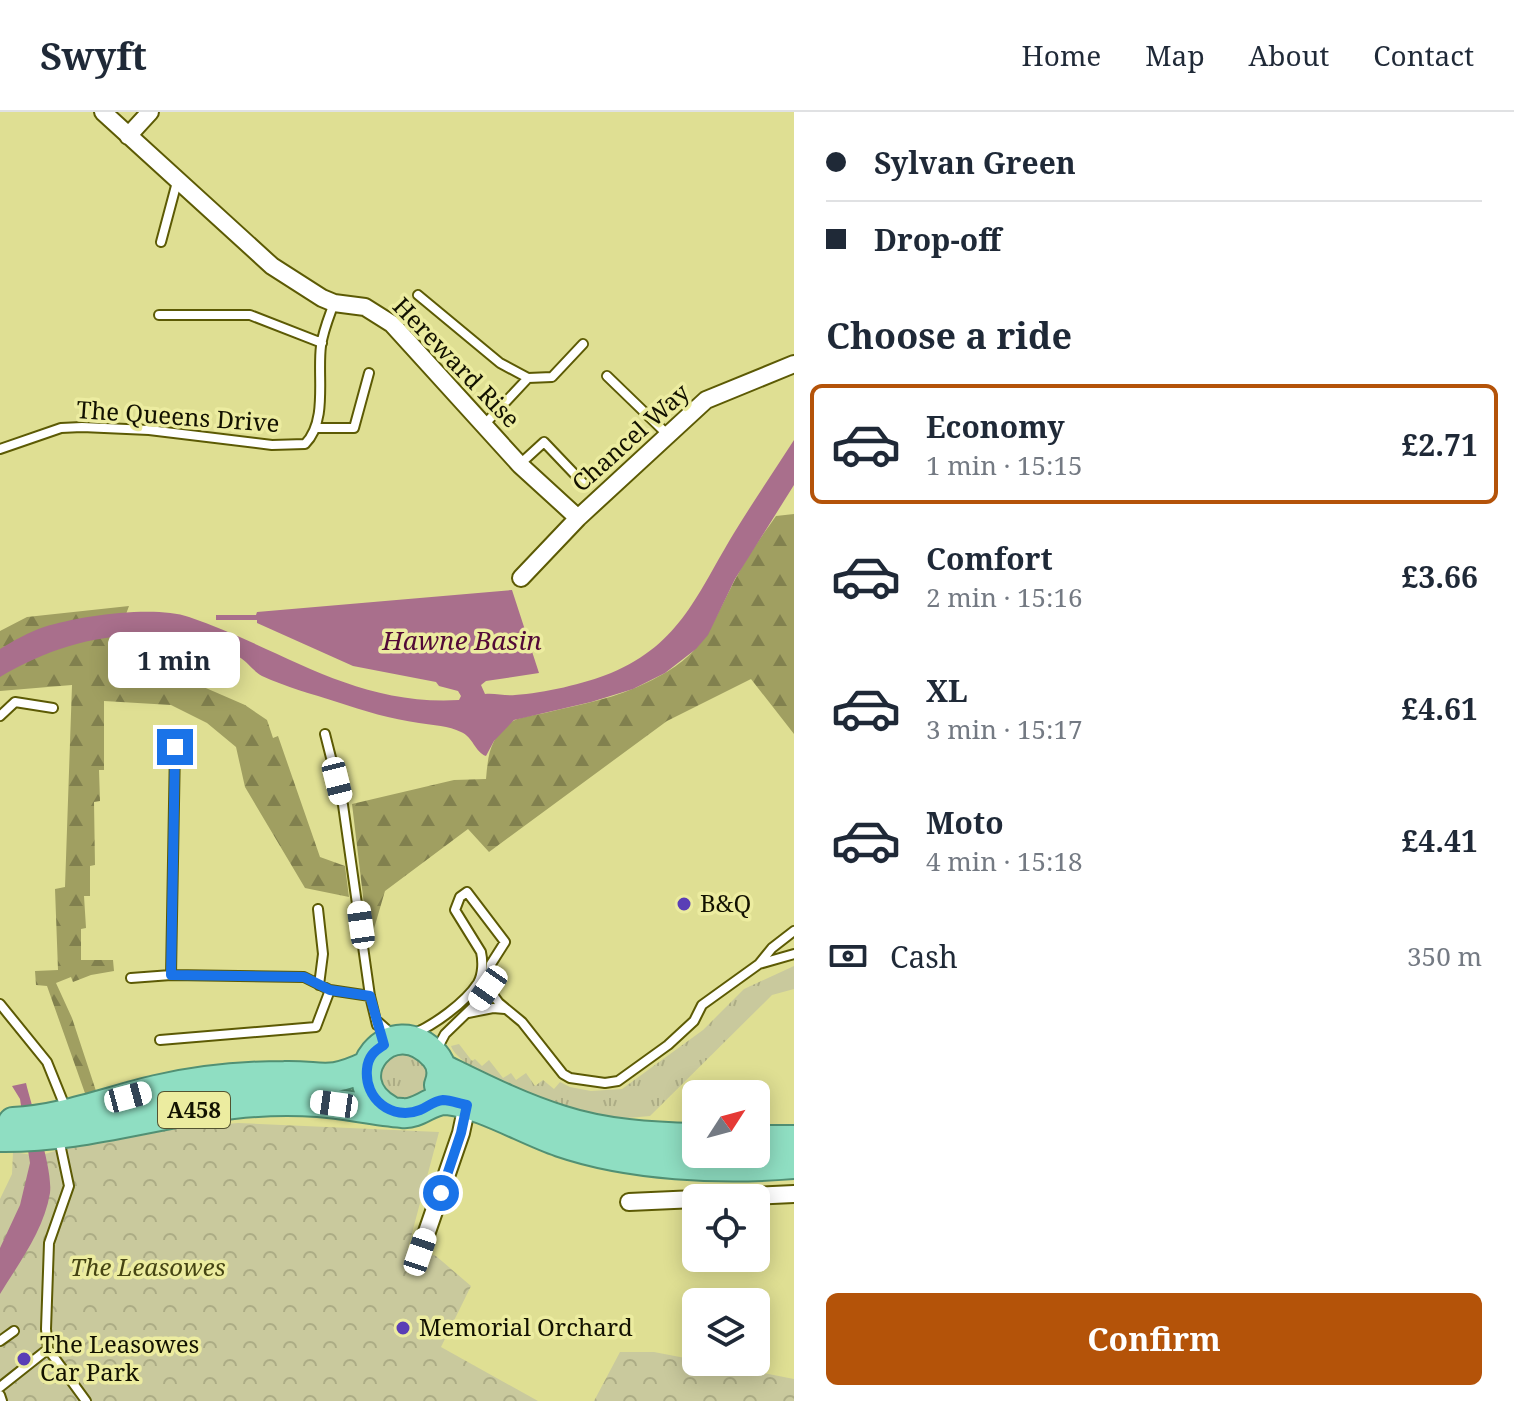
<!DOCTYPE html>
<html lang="en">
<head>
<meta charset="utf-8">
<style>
	:root { --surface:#fff; --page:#f2f2f3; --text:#1f2937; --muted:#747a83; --line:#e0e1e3; --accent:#b45309 }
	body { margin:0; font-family:"Noto Serif",serif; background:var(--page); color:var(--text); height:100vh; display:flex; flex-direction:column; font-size:30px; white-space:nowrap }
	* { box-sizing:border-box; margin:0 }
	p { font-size:26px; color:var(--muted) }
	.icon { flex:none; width:44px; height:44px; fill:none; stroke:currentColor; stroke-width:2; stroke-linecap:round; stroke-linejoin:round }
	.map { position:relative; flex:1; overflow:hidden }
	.panel { display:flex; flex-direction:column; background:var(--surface); width:720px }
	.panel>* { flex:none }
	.top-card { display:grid; align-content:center; height:176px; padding:0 32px; background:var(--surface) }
	.needle { width:52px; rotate:54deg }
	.fabs { position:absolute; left:682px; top:968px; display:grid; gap:16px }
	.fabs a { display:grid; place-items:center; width:88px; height:88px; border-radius:12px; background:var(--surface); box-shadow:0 4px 20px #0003; font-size:40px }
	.end { position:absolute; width:36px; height:36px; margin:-18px; border:10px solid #1a73e8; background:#fff; box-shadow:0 0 0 4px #fff }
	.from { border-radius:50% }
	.bubble { position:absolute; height:56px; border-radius:12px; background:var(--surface); box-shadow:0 4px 20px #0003; font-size:26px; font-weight:700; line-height:56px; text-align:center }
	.car { position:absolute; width:24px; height:48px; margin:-24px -12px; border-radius:10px; box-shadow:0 0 6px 2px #0007; background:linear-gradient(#fff 24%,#345 0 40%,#fff 0 76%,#345 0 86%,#fff 0) }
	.top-card b { display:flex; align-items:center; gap:28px; height:76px; font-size:30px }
	.top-card b+b { border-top:2px solid var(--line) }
	.top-card i { width:20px; height:20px; background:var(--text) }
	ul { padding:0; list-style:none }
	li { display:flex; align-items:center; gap:24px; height:120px; margin:0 16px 12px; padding:0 16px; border:4px solid transparent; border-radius:12px }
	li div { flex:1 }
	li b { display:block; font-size:30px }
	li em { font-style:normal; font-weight:700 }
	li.on { border-color:var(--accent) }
	li>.icon { width:72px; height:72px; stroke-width:1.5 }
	h2 { padding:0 32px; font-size:36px; line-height:96px }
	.pay { display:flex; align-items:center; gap:20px; height:88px; padding:0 32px; font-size:30px }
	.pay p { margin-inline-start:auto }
	.action { display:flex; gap:16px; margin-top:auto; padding:16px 32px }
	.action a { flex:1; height:92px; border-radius:12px; background:var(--accent); color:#fff; font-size:32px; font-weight:700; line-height:92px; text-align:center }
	header { display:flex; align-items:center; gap:48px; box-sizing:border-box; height:112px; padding:0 40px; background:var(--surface); border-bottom:2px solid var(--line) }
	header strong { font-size:38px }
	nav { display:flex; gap:44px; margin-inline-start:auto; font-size:28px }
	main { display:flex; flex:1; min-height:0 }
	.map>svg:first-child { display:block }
	.grass { fill:url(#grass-tufts) }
	.forest { fill:url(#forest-firs) }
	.park { fill:url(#park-crowns) }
	.water { fill:#a96f8c }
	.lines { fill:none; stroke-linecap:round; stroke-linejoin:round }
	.service-casing { stroke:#5c5a04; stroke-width:12 }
	.minor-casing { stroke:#5c5a04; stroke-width:20 }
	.trunk-casing { stroke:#519074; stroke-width:32 }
	.service { stroke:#fff; stroke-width:8 }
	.minor { stroke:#fff; stroke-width:16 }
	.trunk { stroke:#8fdec2; stroke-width:28 }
	.route { stroke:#1a73e8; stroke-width:10 }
	.poi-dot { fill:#5a3eb6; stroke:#ececa0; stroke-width:3 }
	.labels { text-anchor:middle; stroke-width:7; stroke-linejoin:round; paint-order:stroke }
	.shield { fill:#ececa0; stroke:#535330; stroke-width:2 }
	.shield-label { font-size:22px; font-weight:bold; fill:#121100 }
	.street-label { font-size:24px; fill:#121100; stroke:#ececa0 }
	.poi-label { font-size:24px; fill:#121100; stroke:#ececa0; text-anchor:start }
	.park-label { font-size:24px; font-style:italic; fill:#454413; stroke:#ececa0 }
	.water-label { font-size:26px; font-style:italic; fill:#520937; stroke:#ececa0 }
</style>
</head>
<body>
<header>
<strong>Swyft</strong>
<nav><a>Home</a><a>Map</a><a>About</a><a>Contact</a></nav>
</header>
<main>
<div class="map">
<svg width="794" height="1289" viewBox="0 0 794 1289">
	<defs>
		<pattern id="grass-tufts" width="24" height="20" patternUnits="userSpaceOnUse" patternTransform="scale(2)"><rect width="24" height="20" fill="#c9c99d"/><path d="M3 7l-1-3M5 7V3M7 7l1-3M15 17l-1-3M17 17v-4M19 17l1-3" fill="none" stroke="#acac85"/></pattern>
		<pattern id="forest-firs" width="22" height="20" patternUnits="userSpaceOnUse" patternTransform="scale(2)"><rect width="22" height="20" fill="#a09f61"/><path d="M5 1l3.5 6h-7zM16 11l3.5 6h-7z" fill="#81804e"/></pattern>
		<pattern id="park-crowns" width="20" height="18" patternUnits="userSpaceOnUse" patternTransform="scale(2)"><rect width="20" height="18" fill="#c9c99d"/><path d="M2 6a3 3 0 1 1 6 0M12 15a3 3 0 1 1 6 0" fill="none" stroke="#acac85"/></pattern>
	</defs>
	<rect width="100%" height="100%" fill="#dfdf93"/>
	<path class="grass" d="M 794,854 L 794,877 L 772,883 L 650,1004 C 636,1005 620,1008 606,1006 C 575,1003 461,963 451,934 L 459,932 L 472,949 L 475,947 L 482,954 L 489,948 L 503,966 L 511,961 L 516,968 L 526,961 L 535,974 L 543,968 L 554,977 L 560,970 L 570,975 L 591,979 L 622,977 L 703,918 L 744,877 Z
		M 421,939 L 434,968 L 421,988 L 388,987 L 377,963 L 387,941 Z"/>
	<path class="forest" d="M 794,402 L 794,622 L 751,567 L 667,609 L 489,740 L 468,717 L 385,779 L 373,820 L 365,801 L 352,692 L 454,668 L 486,667 C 488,643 490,624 513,609 C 522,604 538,603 549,600 C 582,592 617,586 648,570 C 706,542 708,518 736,466 C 747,444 762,424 776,404 Z
		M 129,494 L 118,524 L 150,561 L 192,570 L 245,593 L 267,608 L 273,626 L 278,624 L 320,745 L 345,754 L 349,785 L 305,776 L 245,675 L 236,635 L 207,611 L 171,593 L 104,589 L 104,658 L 99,658 L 100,689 L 94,690 L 95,753 L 90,754 L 90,784 L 84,784 L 86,816 L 81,817 L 81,848 L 113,848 L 114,859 L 91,863 L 73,870 L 71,865 L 56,871 L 72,906 L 97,982 L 86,984 L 47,874 L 36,873 L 35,859 L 58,858 L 55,777 L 65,775 L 72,573 L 0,579 L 0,519 L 27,505 Z"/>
	<path class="park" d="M 238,1011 L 439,1020 L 408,1136 L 436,1144 L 471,1174 L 441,1235 L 538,1289 L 0,1289 L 0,1087 L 12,1062 L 13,1040 L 39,1044 L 80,1031 L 171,1017 Z
		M 620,1240 L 654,1240 L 794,1267 L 794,1289 L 594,1289 Z"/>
	<path class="water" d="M 794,328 L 794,373 L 735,467 L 708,523 L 696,537 L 665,561 L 633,577 L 591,590 L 514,608 L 494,629 L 486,644 C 475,640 473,625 461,620 C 449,614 433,613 419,611 C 391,607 364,599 337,590 C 312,582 286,575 262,564 C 253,559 248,550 239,545 C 156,509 76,520 0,565 L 0,537 C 13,529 29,520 44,515 C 79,504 154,493 189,505 C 283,537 353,594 459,588 L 461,584 L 458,579 L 439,574 L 436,570 L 353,554 L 257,511 L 257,508 L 216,508 L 216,503 L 256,503 L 257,500 L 512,478 L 539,561 L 486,569 L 481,573 L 485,582 C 495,581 505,584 515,583 C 544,581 584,572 611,561 C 681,532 698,480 734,421 C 753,390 774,359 794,328 Z
		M 26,971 C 32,997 53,1056 50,1081 C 44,1118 19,1151 0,1182 L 0,1136 L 20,1093 L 30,1051 L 20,987 L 12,974 Z"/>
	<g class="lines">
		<g class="service-casing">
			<path id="service" d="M 161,130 L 177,70
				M 418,183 L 500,251 L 528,266
				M 159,203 L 250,203 L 322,231
				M 607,264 L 668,323
				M 484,313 L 528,266 L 552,265 L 583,232
				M 315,316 L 354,316 L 369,261
				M 0,337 L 61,316 L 82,315 L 149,318 L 272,333 L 305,332 C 328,309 317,264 321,234 C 323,219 329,205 334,191
				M 520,352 L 544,330 L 584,372
				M 0,604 L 15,590 L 53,596
				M 325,622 L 343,693 L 370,884 L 377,913
				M 175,635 L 171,863 L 304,865 L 330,878 L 370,884
				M 318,797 L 323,842 L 319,873
				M 794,819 L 772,836 L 759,852 L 794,842
				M 131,866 L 171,863
				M 488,876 L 499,891 L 522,910 L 563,962 L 570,966 L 605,971 L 618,969 L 668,933 L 694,909 L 702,893 L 759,852
				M 0,892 L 47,950 L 66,997
				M 468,901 L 493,896 L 505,897
				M 376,908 L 394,924
				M 413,922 C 434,913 465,891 478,871 C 483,862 483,849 481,840 L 455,798 L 460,785 L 467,780 L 505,830 L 491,852 L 488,876 L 479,889 L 445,922 L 437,937
				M 160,928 L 316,915 L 330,878
				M 59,1027 L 69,1074 L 49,1131 L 46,1217 L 48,1237 L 86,1289
				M 0,1229 L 14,1219
				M 0,1275 L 48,1237
				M 0,1283 L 2,1289"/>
		</g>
		<g class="minor-casing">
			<path id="minor" d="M 103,0 L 272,154 L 322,186 L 334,191 L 365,195 L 392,212 L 520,353 L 578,406
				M 128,24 L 150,0
				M 521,466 L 578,406 L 706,288 L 794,252
				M 708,1086 L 794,1082
				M 629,1090 L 696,1087
				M 420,1140 L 461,1021 L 467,993"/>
		</g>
		<g class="trunk-casing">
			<path id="trunk" d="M 441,956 C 480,975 519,995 561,1008 C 604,1022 651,1025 696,1026
				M 389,998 C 333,967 392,895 435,944 C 442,952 443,963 439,973
				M 13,1010 C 61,1008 109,989 156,978 C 199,968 240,964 284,964 C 323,963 327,973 367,954
				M 0,1025 C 82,1026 153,1001 233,992 C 260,989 290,988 318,990 C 346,992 374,999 402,1001 C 419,1003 430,987 447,988 C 480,991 527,1019 560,1030 C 630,1054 721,1058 794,1052
				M 756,1028 L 794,1028"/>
		</g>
		<use href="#service" class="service"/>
		<use href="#minor" class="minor"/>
		<use href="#trunk" class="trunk"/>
	</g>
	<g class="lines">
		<path class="route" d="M 175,635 L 171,863 L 304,865 L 330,878 L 370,884 L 384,933 C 374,939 368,945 367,957 C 364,987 392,1009 420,998 C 428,995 433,989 443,988 C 451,988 460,992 467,993 L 461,1021 L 441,1081"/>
	</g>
	<g class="poi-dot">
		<circle cx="684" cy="792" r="8"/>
		<circle cx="403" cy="1216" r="8"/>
		<circle cx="24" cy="1247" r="8"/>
	</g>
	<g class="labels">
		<rect class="shield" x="158" y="980" width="72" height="36" rx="6"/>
		<g class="shield-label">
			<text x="194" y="1006">A458</text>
		</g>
		<g class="street-label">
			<text transform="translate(456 251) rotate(46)" y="8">Hereward Rise</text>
			<text transform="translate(178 305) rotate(4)" y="8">The Queens Drive</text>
			<text transform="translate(631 326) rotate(-42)" y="8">Chancel Way</text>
		</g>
		<g class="poi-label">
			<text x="700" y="800">B&amp;Q</text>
			<text x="419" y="1224">Memorial Orchard</text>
			<text x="40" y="1241">The Leasowes<tspan x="40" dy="28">Car Park</tspan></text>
		</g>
		<g class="park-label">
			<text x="148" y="1164">The Leasowes</text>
		</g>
		<g class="water-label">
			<text x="462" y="538">Hawne Basin</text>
		</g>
	</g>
</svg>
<div class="fabs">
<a><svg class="needle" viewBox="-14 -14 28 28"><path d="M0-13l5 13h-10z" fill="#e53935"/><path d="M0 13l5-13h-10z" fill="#747a83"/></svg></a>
<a><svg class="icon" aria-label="locate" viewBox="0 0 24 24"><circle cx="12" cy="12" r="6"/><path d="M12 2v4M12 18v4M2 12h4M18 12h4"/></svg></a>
<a><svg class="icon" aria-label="layers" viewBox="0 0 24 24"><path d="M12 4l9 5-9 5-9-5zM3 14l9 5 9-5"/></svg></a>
</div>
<i class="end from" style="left:441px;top:1081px"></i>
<i class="end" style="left:175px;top:635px"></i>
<div class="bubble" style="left:108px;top:520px;width:132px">1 min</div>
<i class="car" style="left:337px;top:669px;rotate:166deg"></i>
<i class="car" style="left:361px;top:813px;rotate:352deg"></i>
<i class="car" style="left:488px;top:876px;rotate:215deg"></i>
<i class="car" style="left:128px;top:985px;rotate:75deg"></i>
<i class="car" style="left:334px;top:992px;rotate:278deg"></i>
<i class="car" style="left:420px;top:1140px;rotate:19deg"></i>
</div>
<section class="panel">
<div class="top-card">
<b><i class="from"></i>Sylvan Green</b>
<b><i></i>Drop-off</b>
</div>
<h2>Choose a ride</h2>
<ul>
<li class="on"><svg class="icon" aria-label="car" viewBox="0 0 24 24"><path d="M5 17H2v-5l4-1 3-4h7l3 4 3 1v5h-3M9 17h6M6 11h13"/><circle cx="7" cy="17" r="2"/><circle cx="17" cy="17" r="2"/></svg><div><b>Economy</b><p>1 min · 15:15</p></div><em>£2.71</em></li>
<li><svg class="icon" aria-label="car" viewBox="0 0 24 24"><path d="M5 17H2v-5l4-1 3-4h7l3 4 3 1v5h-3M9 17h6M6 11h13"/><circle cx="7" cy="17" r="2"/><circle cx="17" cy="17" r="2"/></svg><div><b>Comfort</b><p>2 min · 15:16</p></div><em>£3.66</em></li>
<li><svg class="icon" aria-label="car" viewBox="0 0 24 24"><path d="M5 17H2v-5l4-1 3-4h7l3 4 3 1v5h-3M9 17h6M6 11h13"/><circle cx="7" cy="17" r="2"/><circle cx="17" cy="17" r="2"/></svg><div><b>XL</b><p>3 min · 15:17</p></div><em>£4.61</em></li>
<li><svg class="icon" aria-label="car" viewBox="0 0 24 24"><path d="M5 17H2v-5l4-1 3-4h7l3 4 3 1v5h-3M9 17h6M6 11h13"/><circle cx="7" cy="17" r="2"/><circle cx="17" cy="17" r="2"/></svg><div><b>Moto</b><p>4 min · 15:18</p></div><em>£4.41</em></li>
</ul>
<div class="pay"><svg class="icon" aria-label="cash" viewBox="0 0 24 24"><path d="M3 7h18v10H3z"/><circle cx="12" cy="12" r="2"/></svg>Cash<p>350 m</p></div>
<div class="action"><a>Confirm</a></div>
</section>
</main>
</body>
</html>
